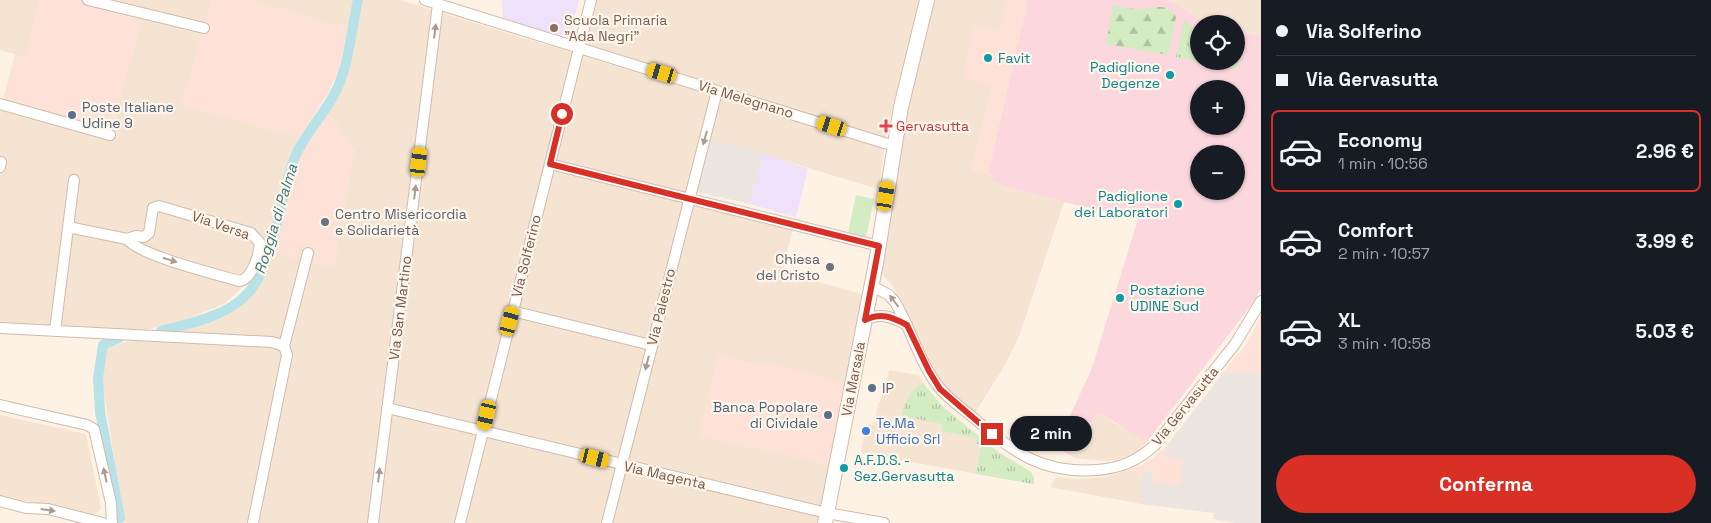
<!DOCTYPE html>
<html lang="it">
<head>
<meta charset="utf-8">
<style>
	:root { --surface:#171b24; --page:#242831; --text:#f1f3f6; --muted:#9ea1a6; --line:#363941; --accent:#d93025 }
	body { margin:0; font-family:"Space Grotesk",sans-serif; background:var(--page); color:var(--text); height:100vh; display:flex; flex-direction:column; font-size:19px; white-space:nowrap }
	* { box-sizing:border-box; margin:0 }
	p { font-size:16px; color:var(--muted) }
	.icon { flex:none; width:28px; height:28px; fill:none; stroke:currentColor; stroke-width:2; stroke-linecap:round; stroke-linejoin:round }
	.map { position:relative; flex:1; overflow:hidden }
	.details { display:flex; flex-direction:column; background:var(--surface); width:450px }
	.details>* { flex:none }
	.hud { display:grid; align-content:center; height:110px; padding:0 15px; background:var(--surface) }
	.controls { position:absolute; left:1190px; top:15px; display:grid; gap:10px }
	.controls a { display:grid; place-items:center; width:55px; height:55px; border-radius:50%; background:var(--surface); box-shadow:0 1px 4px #0004; font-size:25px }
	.end { position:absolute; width:22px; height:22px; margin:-11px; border:6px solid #d93025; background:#fff; box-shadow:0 0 0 2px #fff }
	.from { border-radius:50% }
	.bubble { position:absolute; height:35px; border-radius:18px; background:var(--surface); box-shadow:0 1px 4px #0004; font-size:16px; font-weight:700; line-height:35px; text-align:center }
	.car { position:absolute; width:15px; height:30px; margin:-15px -8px; border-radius:6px; box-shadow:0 0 4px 1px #0007; background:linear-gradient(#f5c518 24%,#345 0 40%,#f5c518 0 76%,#345 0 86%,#f5c518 0) }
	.hud b { display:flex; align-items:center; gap:18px; height:48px; font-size:19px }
	.hud b+b { border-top:1px solid var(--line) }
	.hud i { width:12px; height:12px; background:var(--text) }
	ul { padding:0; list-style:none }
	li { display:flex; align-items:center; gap:15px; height:82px; margin:0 10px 8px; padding:0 5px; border:2px solid transparent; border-radius:8px }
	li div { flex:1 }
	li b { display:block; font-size:19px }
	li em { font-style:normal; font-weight:700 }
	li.current { border-color:var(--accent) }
	li>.icon { width:45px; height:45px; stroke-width:1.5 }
	.primary-button { display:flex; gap:10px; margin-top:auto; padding:10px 15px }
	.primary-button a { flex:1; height:58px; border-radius:30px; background:var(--accent); color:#fff; font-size:20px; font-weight:700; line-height:58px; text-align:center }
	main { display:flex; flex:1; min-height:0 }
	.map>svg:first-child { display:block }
	.residential { fill:#f5e4d2 }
	.commercial { fill:#fee1d7 }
	.industrial { fill:#ede5df }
	.education { fill:#f0e1fa }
	.medical { fill:#fcd7dd; fill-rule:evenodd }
	.grass { fill:url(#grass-tufts) }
	.forest { fill:url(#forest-firs) }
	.garden { fill:#d4ecc2 }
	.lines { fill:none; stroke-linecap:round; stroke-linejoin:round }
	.canal { stroke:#b7e3e8; stroke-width:10 }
	.street-casing { stroke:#d1bbac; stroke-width:12 }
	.secondary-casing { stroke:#d5bbaa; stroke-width:16 }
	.street { stroke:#fff; stroke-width:10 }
	.secondary { stroke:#fff; stroke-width:14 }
	.oneway { fill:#ad9a91 }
	.route { stroke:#d93025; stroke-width:6 }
	.education-dot { fill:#8d6e63; stroke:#fff6eb; stroke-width:2 }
	.culture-dot { fill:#0f9aa8; stroke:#fff6eb; stroke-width:2 }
	.service-dot { fill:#5c6f8a; stroke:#fff6eb; stroke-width:2 }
	.health-dot { fill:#e0444e; stroke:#fff6eb; stroke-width:2 }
	.worship-dot { fill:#6b7280; stroke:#fff6eb; stroke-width:2 }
	.shop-dot { fill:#3f7fe0; stroke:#fff6eb; stroke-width:2 }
	.labels { text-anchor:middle; stroke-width:4.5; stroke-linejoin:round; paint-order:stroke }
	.education-label { font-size:14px; fill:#785e54; stroke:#fff6eb; text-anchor:start }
	.culture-label { font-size:14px; fill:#0d838f; stroke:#fff6eb; text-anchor:start }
	.street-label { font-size:14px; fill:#775748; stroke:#fff6eb }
	.service-label { font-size:14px; fill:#4e5e75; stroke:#fff6eb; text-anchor:start }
	.health-label { font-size:14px; fill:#be3a42; stroke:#fff6eb; text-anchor:start }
	.worship-label { font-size:14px; fill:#5b616d; stroke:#fff6eb; text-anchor:start }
	.shop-label { font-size:14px; fill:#366cbe; stroke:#fff6eb; text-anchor:start }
	.water-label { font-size:15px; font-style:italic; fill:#3b767e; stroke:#fff6eb }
</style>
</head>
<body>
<main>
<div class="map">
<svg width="1261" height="523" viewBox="0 0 1261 523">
	<defs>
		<pattern id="grass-tufts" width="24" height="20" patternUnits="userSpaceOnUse" patternTransform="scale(1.25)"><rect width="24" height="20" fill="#d4ecc2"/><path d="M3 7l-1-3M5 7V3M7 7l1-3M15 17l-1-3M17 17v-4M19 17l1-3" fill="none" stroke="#b1c2a0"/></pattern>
		<pattern id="forest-firs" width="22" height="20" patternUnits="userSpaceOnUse" patternTransform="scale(1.25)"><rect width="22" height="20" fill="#d4ecc2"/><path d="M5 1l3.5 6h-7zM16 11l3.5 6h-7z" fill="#b1c2a0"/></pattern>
	</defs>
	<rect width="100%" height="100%" fill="#fdf2e4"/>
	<path class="residential" d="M 0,0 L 40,0 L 26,57 L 0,50 Z
		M 72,0 L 212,0 L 182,105 L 299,138 L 290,155 L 268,238 L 255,276 L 225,303 L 179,322 L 140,331 L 0,326 L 0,100 L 111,130 L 142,17 Z
		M 246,0 L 355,0 L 348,28 Z
		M 362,0 L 400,0 L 884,148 L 879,189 L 711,139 L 695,203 L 793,227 L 783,272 L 862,294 L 846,384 L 763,362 L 762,366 L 718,355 L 700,436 L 829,464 L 817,523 L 124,523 L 102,380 L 104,348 L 215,320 L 233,310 L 249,297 L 261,280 L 271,252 L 297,258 L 301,242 L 318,247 L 314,263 L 334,268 L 352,159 L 356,152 L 327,111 L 336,96 L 345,75 Z
		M 596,0 L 919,0 L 885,138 L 584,45 Z
		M 935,0 L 1006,0 L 1001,32 L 973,27 L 964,78 L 992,86 L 971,170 L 992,175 L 991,182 L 1064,202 L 1020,334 L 1006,363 L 975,413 L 944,388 L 931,369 L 893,286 L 882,274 L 906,117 Z
		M 1165,0 L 1261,0 L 1261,36 L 1236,31 L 1236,24 L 1205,24 L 1173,2 Z
		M 889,370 L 918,375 L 935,400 L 998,452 L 1031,472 L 1034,478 L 1034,484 L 861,453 L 866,424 L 874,425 L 878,403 L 880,403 L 884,386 L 886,386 Z
		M 1098,412 L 1121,427 L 1122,426 L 1147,442 L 1137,452 L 1117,460 L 1104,461 L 1075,458 L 1070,455 Z
		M 0,415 L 86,434 L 101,509 L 93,516 L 0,495 Z
		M 1134,468 L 1139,475 L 1141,504 L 1050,487 L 1056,477 L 1076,479 L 1106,477 Z"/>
	<path class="commercial" d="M 40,0 L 72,0 L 142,17 L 111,130 L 3,100 L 15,54 L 26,56 Z
		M 212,0 L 246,0 L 348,28 L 338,71 L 329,92 L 299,138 L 182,105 Z
		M 1006,0 L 1028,0 L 988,174 L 971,170 L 992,86 L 963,79 L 973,27 L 1001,32 Z
		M 327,111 L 356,152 L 352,159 L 334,268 L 314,263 L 318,247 L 301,242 L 297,258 L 271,252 L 288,181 L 298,157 Z
		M 1261,316 L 1261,372 L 1223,373 L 1248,342 Z
		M 718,355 L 761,366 L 763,361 L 846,384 L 829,464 L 700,436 Z
		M 1165,448 L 1165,457 L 1183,458 L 1180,487 L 1151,481 L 1154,469 L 1139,475 L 1134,468 L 1146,463 Z"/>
	<path class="industrial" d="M 711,139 L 763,153 L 750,204 L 697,192 Z
		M 1261,372 L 1261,523 L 1236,523 L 1213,519 L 1214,513 L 1141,504 L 1139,475 L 1154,469 L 1152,481 L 1180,486 L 1183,459 L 1165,457 L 1165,448 L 1223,373 Z"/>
	<path class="education" d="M 502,0 L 579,0 L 569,39 L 503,18 Z
		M 763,153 L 808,169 L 796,217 L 750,204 Z"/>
	<path class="medical" d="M 1028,0 L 1165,0 L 1173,2 L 1205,24 L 1199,24 L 1199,61 L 1236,61 L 1236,31 L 1261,36 L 1261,289 L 1252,304 L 1147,442 L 1098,412 L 1070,455 L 1050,445 L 1070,416 L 1092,368 L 1138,219 L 1064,202 L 991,182 L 992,175 L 988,174 ZM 1199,89 L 1236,89 L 1236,126 L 1199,126 ZM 1199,154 L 1236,154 L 1236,191 L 1199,191 Z"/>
	<path class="grass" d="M 1184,19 L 1199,32 L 1199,61 L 1236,61 L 1236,42 L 1241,43 L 1237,69 L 1176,57 Z
		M 923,383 L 944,408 L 998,452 L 1031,472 L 1034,478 L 1034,484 L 976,474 L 981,445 L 975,443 L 976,438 L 941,431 L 942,424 L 902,416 C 905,400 909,392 923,383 Z"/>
	<path class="forest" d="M 1113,5 C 1120,6 1129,9 1136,9 C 1150,10 1168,0 1176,17 L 1168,55 L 1106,44 Z"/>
	<path class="garden" d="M 856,195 L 874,199 L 866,237 L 848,233 Z"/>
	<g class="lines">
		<path class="canal" d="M 161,331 C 190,323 226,317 247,294 C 274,267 280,196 294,159 C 303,136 322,117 334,95 C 349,67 351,31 358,0
			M 119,338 L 103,345 L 98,378 L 100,412 L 120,518"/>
		<g class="street-casing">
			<path id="street" d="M 88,0 L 204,28
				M 425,0 L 894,146
				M 0,104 L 110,135
				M 550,164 L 879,246
				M 0,167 L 1,162
				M 68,227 L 127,239 L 136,236 L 144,237 L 149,233 L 153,208 L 159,206 L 251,233 L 260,243 C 259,255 252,280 239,281 C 216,274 140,256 127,239
				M 872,286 L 889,295 L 895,302 C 911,329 919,361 938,386 C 948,399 963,409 975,419 C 1015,453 1042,474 1097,470 C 1121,468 1137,461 1155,445 L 1235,344 L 1261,301
				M 512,311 L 651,345
				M 865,320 C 881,312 892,317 907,325
				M 0,328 L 272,342 L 284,346
				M 55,331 L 74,180
				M 0,405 L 87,425 L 94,429 L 111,503 L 112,523
				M 387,408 L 827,513 L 884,523
				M 0,501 L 26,508 L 48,509 L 103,523
				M 253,523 L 287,355 L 284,346 L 308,253
				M 373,523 L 438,4
				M 460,523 L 591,0
				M 607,523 L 717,91"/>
		</g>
		<g class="secondary-casing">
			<path id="secondary" d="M 825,523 L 876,263 L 901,107 L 927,0"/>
		</g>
		<use href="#street" class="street"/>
		<use href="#secondary" class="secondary"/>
	</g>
	<defs><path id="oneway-solid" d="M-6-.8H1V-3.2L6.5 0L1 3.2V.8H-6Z" transform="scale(1.25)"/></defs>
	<g class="oneway">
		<use href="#oneway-solid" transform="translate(435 31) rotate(-83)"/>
		<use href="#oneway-solid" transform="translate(705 138) rotate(105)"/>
		<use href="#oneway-solid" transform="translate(415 192) rotate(-83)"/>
		<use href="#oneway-solid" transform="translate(170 260) rotate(17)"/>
		<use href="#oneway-solid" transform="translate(894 301) rotate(-127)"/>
		<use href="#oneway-solid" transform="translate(647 363) rotate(104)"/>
		<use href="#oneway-solid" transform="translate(105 475) rotate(-102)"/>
		<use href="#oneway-solid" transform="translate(379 475) rotate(-83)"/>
		<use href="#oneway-solid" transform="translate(48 510) rotate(8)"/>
	</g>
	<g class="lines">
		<path class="route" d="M 562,114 L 550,164 L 879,246 L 865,320 C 881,312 892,317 907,325 L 929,371 L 940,389 L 992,434"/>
	</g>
	<circle class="education-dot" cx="554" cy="28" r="5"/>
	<g class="culture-dot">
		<circle cx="988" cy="58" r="5"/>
		<circle cx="1170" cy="75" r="5"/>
		<circle cx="1178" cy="204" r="5"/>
		<circle cx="1120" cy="298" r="5"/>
		<circle cx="844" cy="468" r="5"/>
	</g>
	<g class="service-dot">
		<circle cx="72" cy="115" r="5"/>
		<circle cx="872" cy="388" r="5"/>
		<circle cx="828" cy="415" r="5"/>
	</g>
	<path class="health-dot" d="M883.5 118.5h5v5h5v5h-5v5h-5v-5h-5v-5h5z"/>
	<g class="worship-dot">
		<circle cx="325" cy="222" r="5"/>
		<circle cx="830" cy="267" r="5"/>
	</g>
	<circle class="shop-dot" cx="866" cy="431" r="5"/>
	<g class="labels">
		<g class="education-label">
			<text x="564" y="25">Scuola Primaria<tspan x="564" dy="16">"Ada Negri"</tspan></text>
		</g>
		<g class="culture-label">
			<text x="998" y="63">Favit</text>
			<text x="1160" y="72" text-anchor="end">Padiglione<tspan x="1160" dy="16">Degenze</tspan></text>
			<text x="1168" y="201" text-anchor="end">Padiglione<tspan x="1168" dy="16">dei Laboratori</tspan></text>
			<text x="1130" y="295">Postazione<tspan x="1130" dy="16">UDINE Sud</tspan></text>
			<text x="854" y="465">A.F.D.S. -<tspan x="854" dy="16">Sez.Gervasutta</tspan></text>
		</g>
		<g class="street-label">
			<text transform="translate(746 99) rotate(17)" y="5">Via Melegnano</text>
			<text transform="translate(221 225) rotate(19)" y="5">Via Versa</text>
			<text transform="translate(526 256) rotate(-76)" y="5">Via Solferino</text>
			<text transform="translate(661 307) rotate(-76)" y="5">Via Palestro</text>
			<text transform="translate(400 308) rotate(-83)" y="5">Via San Martino</text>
			<text transform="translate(853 379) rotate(-79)" y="5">Via Marsala</text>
			<text transform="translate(1185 406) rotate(-51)" y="5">Via Gervasutta</text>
			<text transform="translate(665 475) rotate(13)" y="5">Via Magenta</text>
		</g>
		<g class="service-label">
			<text x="82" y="112">Poste Italiane<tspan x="82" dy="16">Udine 9</tspan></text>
			<text x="882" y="393">IP</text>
			<text x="818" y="412" text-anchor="end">Banca Popolare<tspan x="818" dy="16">di Cividale</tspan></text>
		</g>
		<g class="health-label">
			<text x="896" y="131">Gervasutta</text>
		</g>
		<g class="worship-label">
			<text x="335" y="219">Centro Misericordia<tspan x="335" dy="16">e Solidarietà</tspan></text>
			<text x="820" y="264" text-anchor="end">Chiesa<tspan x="820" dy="16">del Cristo</tspan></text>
		</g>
		<g class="shop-label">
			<text x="876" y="428">Te.Ma<tspan x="876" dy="16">Ufficio Srl</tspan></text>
		</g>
		<g class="water-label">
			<text transform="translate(276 219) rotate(-73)" y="5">Roggia di Palma</text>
		</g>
	</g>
</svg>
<div class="controls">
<a><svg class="icon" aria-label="locate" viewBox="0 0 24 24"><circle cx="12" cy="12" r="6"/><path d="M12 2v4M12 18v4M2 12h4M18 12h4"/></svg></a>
<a>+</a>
<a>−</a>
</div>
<i class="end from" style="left:562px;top:114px"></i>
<i class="end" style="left:992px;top:434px"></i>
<div class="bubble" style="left:1010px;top:416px;width:82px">2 min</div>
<i class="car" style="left:662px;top:73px;rotate:287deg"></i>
<i class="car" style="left:832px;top:126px;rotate:288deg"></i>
<i class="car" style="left:419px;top:162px;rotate:7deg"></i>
<i class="car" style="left:886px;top:196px;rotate:9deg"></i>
<i class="car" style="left:510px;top:321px;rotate:15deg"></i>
<i class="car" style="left:487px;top:415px;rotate:193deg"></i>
<i class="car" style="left:595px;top:458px;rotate:104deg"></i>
</div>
<section class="details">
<div class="hud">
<b><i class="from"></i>Via Solferino</b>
<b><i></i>Via Gervasutta</b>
</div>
<ul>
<li class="current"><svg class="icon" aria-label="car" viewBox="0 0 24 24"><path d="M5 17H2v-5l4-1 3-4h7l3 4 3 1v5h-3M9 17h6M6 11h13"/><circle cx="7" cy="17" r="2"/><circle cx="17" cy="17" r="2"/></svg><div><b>Economy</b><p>1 min · 10:56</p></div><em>2.96 €</em></li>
<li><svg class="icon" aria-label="car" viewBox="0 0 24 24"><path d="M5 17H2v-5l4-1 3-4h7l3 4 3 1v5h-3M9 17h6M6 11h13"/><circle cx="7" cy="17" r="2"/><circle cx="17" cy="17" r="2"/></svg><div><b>Comfort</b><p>2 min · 10:57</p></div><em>3.99 €</em></li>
<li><svg class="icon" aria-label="car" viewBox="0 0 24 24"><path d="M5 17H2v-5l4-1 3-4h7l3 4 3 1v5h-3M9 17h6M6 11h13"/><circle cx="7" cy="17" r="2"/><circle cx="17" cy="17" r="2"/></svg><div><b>XL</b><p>3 min · 10:58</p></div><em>5.03 €</em></li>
</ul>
<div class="primary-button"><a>Conferma</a></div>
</section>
</main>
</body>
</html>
